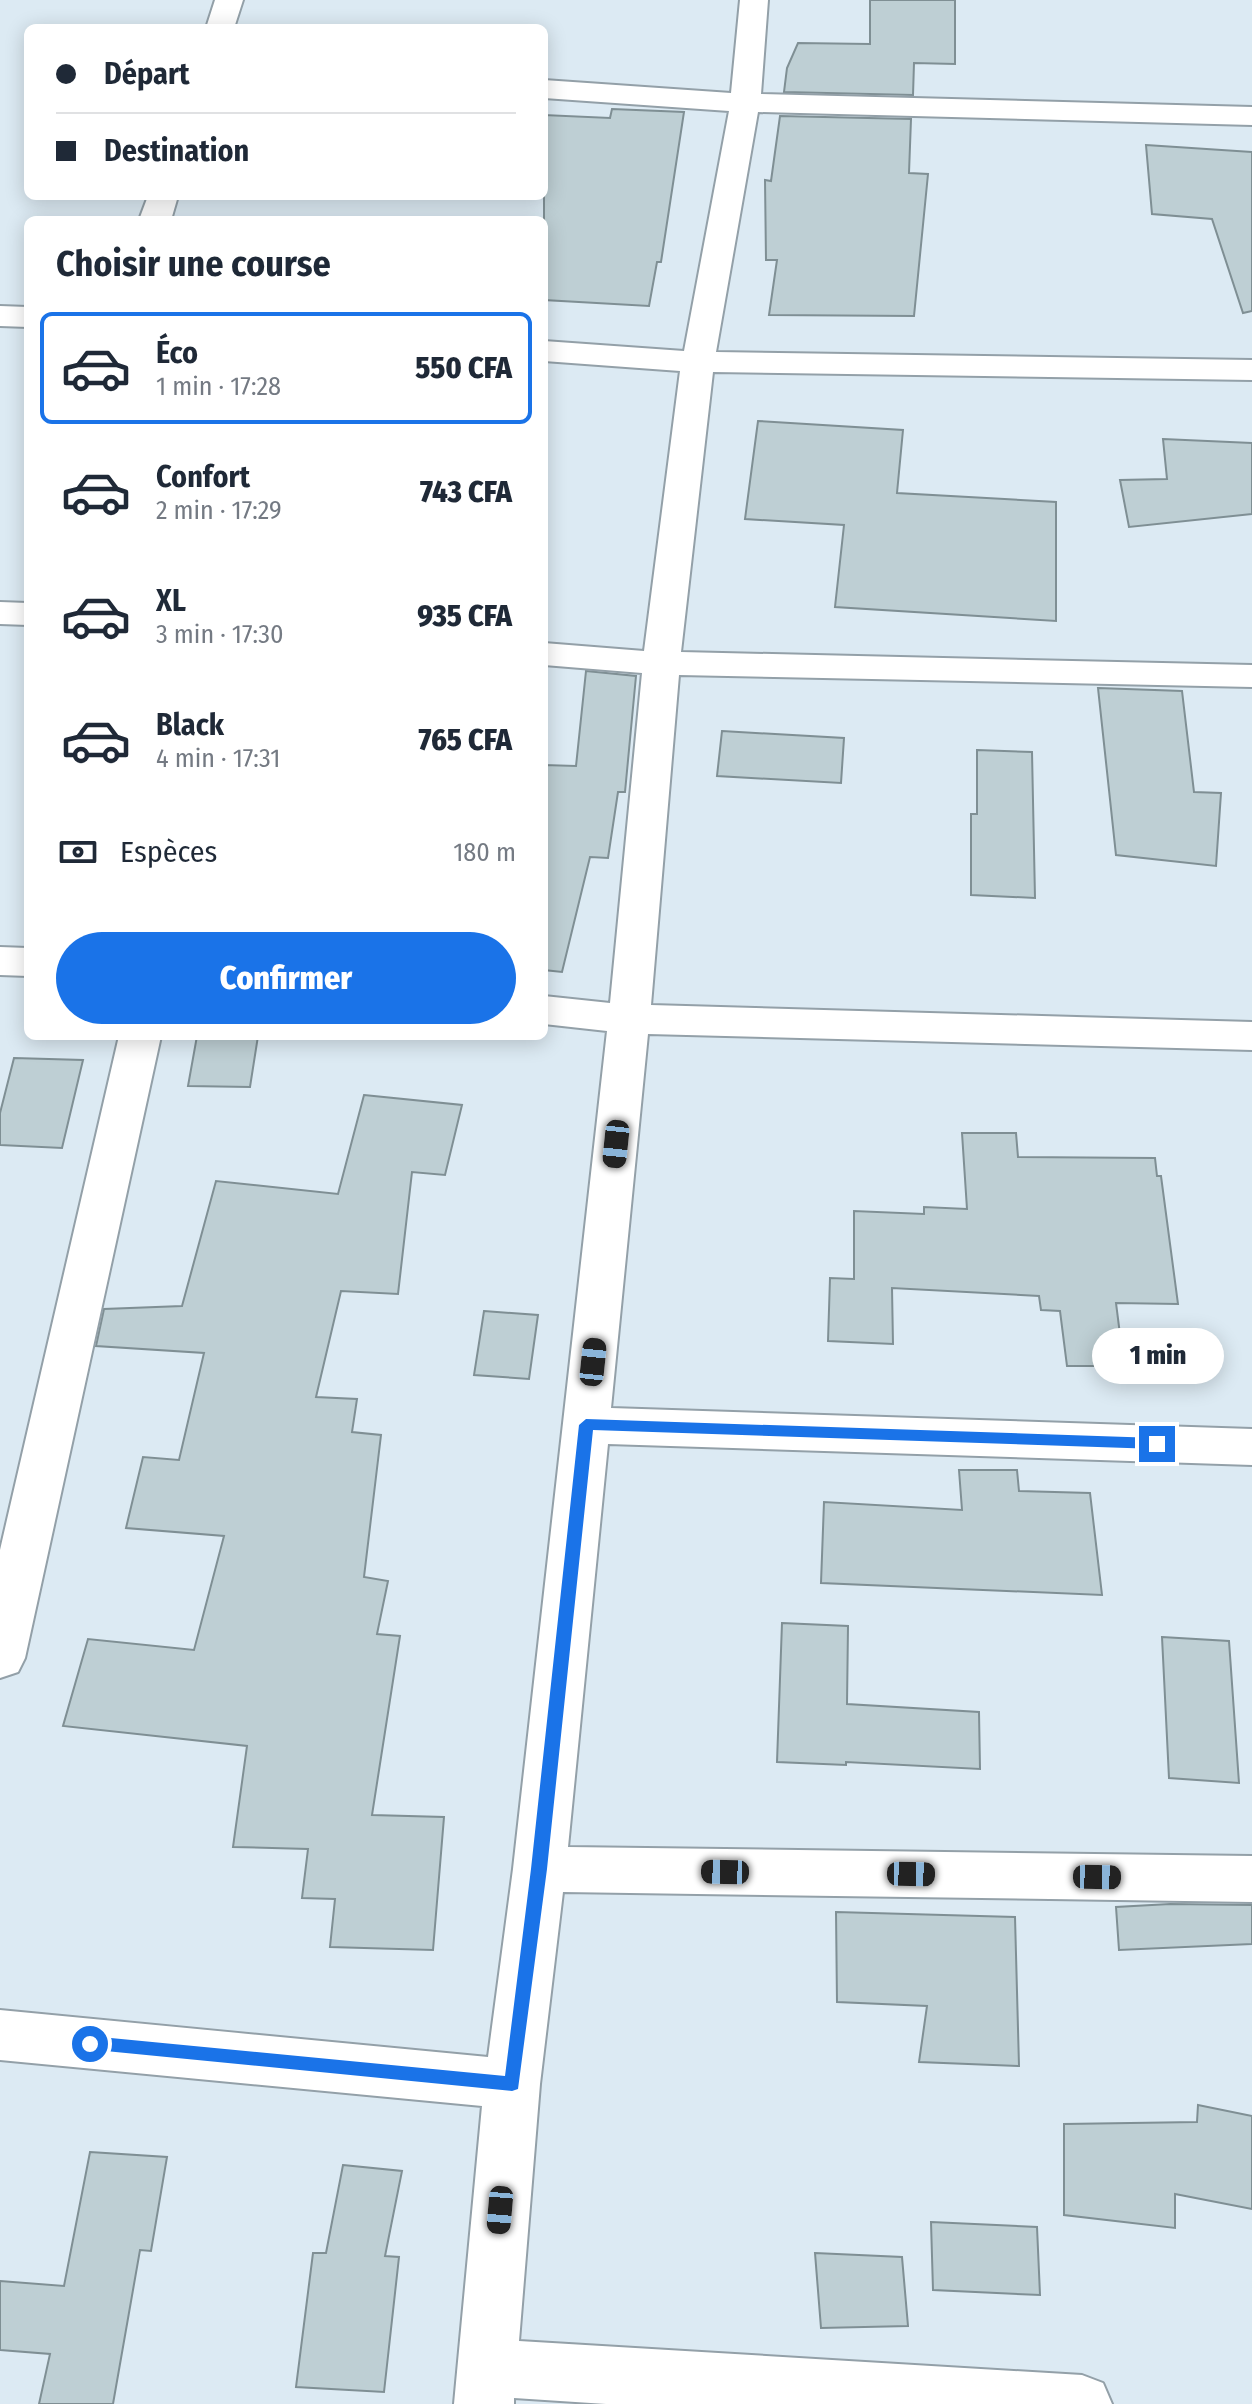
<!DOCTYPE html>
<html lang="fr">
<head>
<meta charset="utf-8">
<style>
	:root { --surface:#fff; --page:#f6f6f7; --text:#1f2937; --muted:#747a83; --line:#e0e1e3; --accent:#1a73e8 }
	body { margin:0; font-family:"Fira Sans Condensed",sans-serif; background:var(--page); color:var(--text); height:100vh; display:flex; flex-direction:column; font-size:30px; white-space:nowrap }
	* { box-sizing:border-box; margin:0 }
	p { font-size:26px; color:var(--muted) }
	.icon { flex:none; width:44px; height:44px; fill:none; stroke:currentColor; stroke-width:2; stroke-linecap:round; stroke-linejoin:round }
	.map { position:relative; flex:1; overflow:hidden }
	.panel { position:absolute; left:24px; top:216px; width:524px; height:824px; display:flex; flex-direction:column; background:var(--surface); border-radius:12px; box-shadow:0 4px 20px #0003 }
	.panel>* { flex:none }
	.hud { position:absolute; left:24px; top:24px; width:524px; height:176px; border-radius:12px; box-shadow:0 4px 20px #0003; display:grid; align-content:center; height:176px; padding:0 32px; background:var(--surface) }
	.end { position:absolute; width:36px; height:36px; margin:-18px; border:10px solid #1a73e8; background:#fff; box-shadow:0 0 0 4px #fff }
	.from { border-radius:50% }
	.bubble { position:absolute; height:56px; border-radius:28px; background:var(--surface); box-shadow:0 4px 20px #0003; font-size:26px; font-weight:800; line-height:56px; text-align:center }
	.car { position:absolute; width:24px; height:48px; margin:-24px -12px; border-radius:10px; box-shadow:0 0 6px 2px #0007; background:linear-gradient(#222 24%,#8ab4d8 0 40%,#222 0 76%,#8ab4d8 0 86%,#222 0) }
	.hud b { display:flex; align-items:center; gap:28px; height:76px; font-size:30px }
	.hud b+b { border-top:2px solid var(--line) }
	.hud i { width:20px; height:20px; background:var(--text) }
	ul { padding:0; list-style:none }
	li { display:flex; align-items:center; gap:24px; height:112px; margin:0 16px 12px; padding:0 16px; border:4px solid transparent; border-radius:12px }
	li div { flex:1 }
	li b { display:block; font-size:30px }
	li em { font-style:normal; font-weight:800 }
	li.selected { border-color:var(--accent) }
	li>.icon { width:72px; height:72px; stroke-width:1.5 }
	h2 { padding:0 32px; font-size:36px; line-height:96px }
	.pay { display:flex; align-items:center; gap:20px; height:88px; padding:0 32px; font-size:30px }
	.pay p { margin-inline-start:auto }
	.primary-button { display:flex; gap:16px; margin-top:auto; padding:16px 32px }
	.primary-button a { flex:1; height:92px; border-radius:48px; background:var(--accent); color:#fff; font-size:32px; font-weight:800; line-height:92px; text-align:center }
	.map>svg:first-child { display:block }
	.building { fill:#becfd4; stroke:#7f8f94; stroke-width:2 }
	.lines { fill:none; stroke-linecap:round; stroke-linejoin:round }
	.minor-casing { stroke:#93a0a8; stroke-width:4 }
	.minor { fill:#fff; fill-rule:evenodd }
	.route { fill:#1a73e8 }
</style>
</head>
<body>
<div class="map">
<svg width="1252" height="2404" viewBox="0 0 1252 2404">
	<rect width="100%" height="100%" fill="#dceaf3"/>
	<path class="building" d="M 870,0 L 955,0 L 955,64 L 914,63 L 913,95 L 784,92 L 787,68 L 798,43 L 870,44 Z
		M 612,109 L 684,112 L 661,262 L 657,262 L 649,306 L 544,300 L 544,115 L 610,118 Z
		M 780,116 L 911,119 L 909,173 L 928,174 L 914,316 L 769,315 L 777,260 L 766,260 L 765,180 L 771,181 Z
		M 1146,145 L 1252,152 L 1252,311 L 1243,313 L 1212,219 L 1152,214 Z
		M 758,421 L 903,430 L 897,493 L 1056,502 L 1056,621 L 835,607 L 844,525 L 745,519 Z
		M 1163,439 L 1252,443 L 1252,514 L 1129,527 L 1120,480 L 1167,479 Z
		M 586,671 L 636,676 L 625,792 L 618,792 L 608,858 L 590,857 L 562,972 L 544,970 L 544,765 L 576,766 Z
		M 1098,688 L 1182,691 L 1194,792 L 1221,793 L 1216,866 L 1116,855 Z
		M 722,731 L 844,738 L 841,783 L 717,776 Z
		M 977,750 L 1032,752 L 1035,898 L 971,895 L 971,814 L 977,814 Z
		M 197,1036 L 258,1036 L 250,1087 L 188,1086 Z
		M 14,1058 L 83,1060 L 62,1148 L 0,1145 L 0,1113 Z
		M 364,1095 L 462,1105 L 445,1175 L 412,1172 L 398,1294 L 341,1291 L 316,1397 L 357,1399 L 352,1432 L 381,1435 L 364,1577 L 388,1581 L 377,1634 L 400,1636 L 372,1815 L 444,1817 L 433,1950 L 330,1947 L 335,1899 L 302,1898 L 308,1849 L 233,1847 L 247,1746 L 63,1726 L 88,1639 L 194,1650 L 224,1536 L 126,1528 L 143,1457 L 179,1460 L 204,1353 L 96,1346 L 104,1309 L 182,1306 L 216,1181 L 338,1194 Z
		M 962,1133 L 1016,1133 L 1018,1157 L 1155,1158 L 1157,1176 L 1161,1176 L 1178,1304 L 1116,1303 L 1124,1366 L 1067,1366 L 1060,1311 L 1041,1310 L 1039,1296 L 892,1288 L 893,1344 L 828,1341 L 830,1278 L 854,1279 L 854,1211 L 924,1214 L 924,1207 L 967,1209 Z
		M 484,1311 L 538,1315 L 529,1379 L 474,1375 Z
		M 959,1470 L 1017,1470 L 1019,1491 L 1090,1493 L 1102,1595 L 821,1583 L 824,1502 L 962,1510 Z
		M 782,1623 L 848,1626 L 847,1704 L 979,1712 L 980,1769 L 846,1762 L 846,1765 L 777,1762 Z
		M 1162,1637 L 1229,1641 L 1239,1783 L 1169,1778 Z
		M 1170,1904 L 1252,1905 L 1252,1944 L 1119,1950 L 1116,1907 Z
		M 836,1912 L 1015,1917 L 1019,2066 L 919,2062 L 927,2006 L 837,2002 Z
		M 1198,2105 L 1252,2116 L 1252,2209 L 1175,2194 L 1175,2228 L 1064,2215 L 1064,2124 L 1197,2122 Z
		M 90,2152 L 167,2157 L 151,2251 L 140,2250 L 113,2404 L 39,2404 L 50,2354 L 0,2350 L 0,2281 L 64,2286 Z
		M 343,2165 L 402,2171 L 385,2256 L 399,2257 L 384,2392 L 296,2387 L 313,2253 L 326,2253 Z
		M 931,2222 L 1037,2227 L 1040,2295 L 933,2290 Z
		M 815,2253 L 902,2257 L 908,2326 L 821,2328 Z"/>
	<g class="lines">
		<g class="minor-casing">
			<path id="minor" d="M 215,0 L 243,0 L 234,28 L 206,28 Z
				M 740,0 L 768,0 L 761,94 L 1252,107 L 1252,125 L 758,112 L 716,352 L 1252,360 L 1252,380 L 713,372 L 681,652 L 1252,665 L 1252,687 L 679,675 L 651,1005 L 1252,1022 L 1252,1050 L 648,1034 L 611,1408 L 1252,1429 L 1252,1465 L 608,1444 L 568,1847 L 1252,1856 L 1252,1902 L 563,1892 L 540,2084 L 519,2341 L 1082,2375 L 1103,2383 L 1112,2404 L 606,2404 L 514,2398 L 514,2404 L 454,2404 L 482,2106 L 0,2060 L 0,2010 L 488,2057 L 513,1869 L 607,1031 L 544,1024 L 544,996 L 610,1003 L 642,673 L 544,665 L 544,643 L 644,651 L 680,371 L 544,361 L 544,341 L 684,351 L 729,111 L 544,98 L 544,80 L 731,93 Z
				M 148,196 L 178,196 L 171,220 L 139,220 Z
				M 0,306 L 28,307 L 28,327 L 0,326 Z
				M 0,602 L 28,603 L 28,625 L 0,624 Z
				M 0,947 L 28,948 L 28,976 L 0,975 Z
				M 119,1036 L 161,1036 L 25,1658 L 18,1672 L 0,1678 L 0,1550 Z"/>
		</g>
		<use href="#minor" class="minor"/>
	</g>
	<path class="route" d="M 586,1419 L 1157,1438 L 1164,1444 L 1157,1449 L 593,1430 L 547,1869 L 518,2089 L 512,2091 L 85,2049 L 82,2044 L 90,2036 L 505,2076 L 531,1869 L 579,1425 Z"/>
</svg>
<i class="end from" style="left:90px;top:2044px"></i>
<i class="end" style="left:1157px;top:1444px"></i>
<div class="bubble" style="left:1092px;top:1328px;width:132px">1 min</div>
<i class="car" style="left:616px;top:1144px;rotate:186deg"></i>
<i class="car" style="left:593px;top:1362px;rotate:6deg"></i>
<i class="car" style="left:725px;top:1872px;rotate:271deg"></i>
<i class="car" style="left:911px;top:1874px;rotate:91deg"></i>
<i class="car" style="left:1097px;top:1877px;rotate:91deg"></i>
<i class="car" style="left:500px;top:2210px;rotate:185deg"></i>
<div class="hud">
<b><i class="from"></i>Départ</b>
<b><i></i>Destination</b>
</div>
<section class="panel">
<h2>Choisir une course</h2>
<ul>
<li class="selected"><svg class="icon" aria-label="car" viewBox="0 0 24 24"><path d="M5 17H2v-5l4-1 3-4h7l3 4 3 1v5h-3M9 17h6M6 11h13"/><circle cx="7" cy="17" r="2"/><circle cx="17" cy="17" r="2"/></svg><div><b>Éco</b><p>1 min · 17:28</p></div><em>550 CFA</em></li>
<li><svg class="icon" aria-label="car" viewBox="0 0 24 24"><path d="M5 17H2v-5l4-1 3-4h7l3 4 3 1v5h-3M9 17h6M6 11h13"/><circle cx="7" cy="17" r="2"/><circle cx="17" cy="17" r="2"/></svg><div><b>Confort</b><p>2 min · 17:29</p></div><em>743 CFA</em></li>
<li><svg class="icon" aria-label="car" viewBox="0 0 24 24"><path d="M5 17H2v-5l4-1 3-4h7l3 4 3 1v5h-3M9 17h6M6 11h13"/><circle cx="7" cy="17" r="2"/><circle cx="17" cy="17" r="2"/></svg><div><b>XL</b><p>3 min · 17:30</p></div><em>935 CFA</em></li>
<li><svg class="icon" aria-label="car" viewBox="0 0 24 24"><path d="M5 17H2v-5l4-1 3-4h7l3 4 3 1v5h-3M9 17h6M6 11h13"/><circle cx="7" cy="17" r="2"/><circle cx="17" cy="17" r="2"/></svg><div><b>Black</b><p>4 min · 17:31</p></div><em>765 CFA</em></li>
</ul>
<div class="pay"><svg class="icon" aria-label="cash" viewBox="0 0 24 24"><path d="M3 7h18v10H3z"/><circle cx="12" cy="12" r="2"/></svg>Espèces<p>180 m</p></div>
<div class="primary-button"><a>Confirmer</a></div>
</section>
</div>
</body>
</html>
